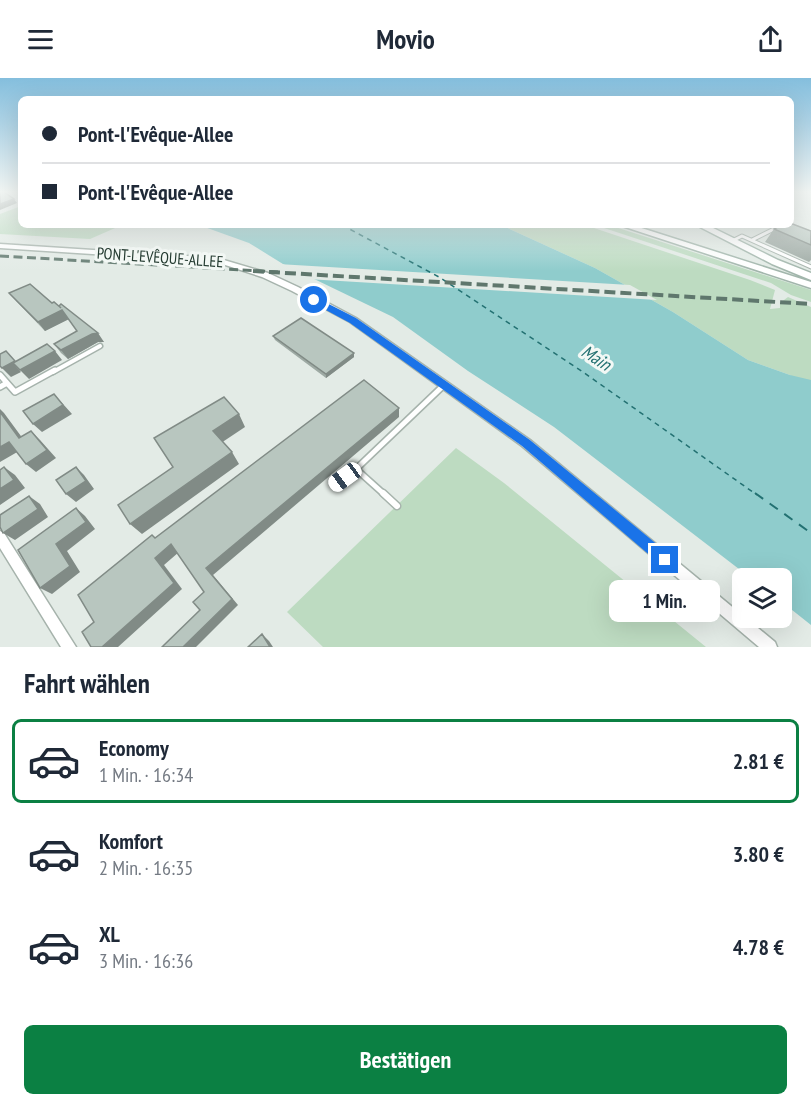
<!DOCTYPE html>
<html lang="de">
<head>
<meta charset="utf-8">
<style>
	:root { --surface:#fff; --page:#f6f6f7; --text:#1f2937; --muted:#747a83; --line:#e0e1e3; --accent:#0b8043 }
	body { margin:0; font-family:"PT Sans Narrow",sans-serif; background:var(--page); color:var(--text); height:100vh; display:flex; flex-direction:column; font-size:22px; white-space:nowrap }
	* { box-sizing:border-box; margin:0 }
	p { font-size:20px; color:var(--muted) }
	.icon { flex:none; width:33px; height:33px; fill:none; stroke:currentColor; stroke-width:2; stroke-linecap:round; stroke-linejoin:round }
	.map { position:relative; height:569px; overflow:hidden }
	.sheet { display:flex; flex-direction:column; background:var(--surface); flex:1 }
	.sheet>* { flex:none }
	.banner { position:absolute; left:18px; top:18px; width:776px; height:132px; border-radius:9px; box-shadow:0 6px 24px #0002; display:grid; align-content:center; height:132px; padding:0 24px; background:var(--surface) }
	.tools { position:absolute; left:732px; top:490px; display:grid; gap:12px }
	.tools a { display:grid; place-items:center; width:60px; height:60px; border-radius:9px; background:var(--surface); box-shadow:0 6px 24px #0002; font-size:30px }
	.end { position:absolute; width:27px; height:27px; margin:-14px; border:8px solid #1a73e8; background:#fff; box-shadow:0 0 0 3px #fff }
	.from { border-radius:50% }
	.bubble { position:absolute; height:42px; border-radius:9px; background:var(--surface); box-shadow:0 6px 24px #0002; font-size:20px; font-weight:600; line-height:42px; text-align:center }
	.car { position:absolute; width:18px; height:36px; margin:-18px -9px; border-radius:8px; box-shadow:0 0 4px 2px #0007; background:linear-gradient(#fff 24%,#345 0 40%,#fff 0 76%,#345 0 86%,#fff 0) }
	.banner b { display:flex; align-items:center; gap:21px; height:57px; font-size:22px }
	.banner b+b { border-top:2px solid var(--line) }
	.banner i { width:15px; height:15px; background:var(--text) }
	ul { padding:0; list-style:none }
	li { display:flex; align-items:center; gap:18px; height:84px; margin:0 12px 9px; padding:0 12px; border:3px solid transparent; border-radius:9px }
	li div { flex:1 }
	li b { display:block; font-size:22px }
	li em { font-style:normal; font-weight:600 }
	li.on { border-color:var(--accent) }
	li>.icon { width:54px; height:54px; stroke-width:1.5 }
	h2 { padding:0 24px; font-size:27px; line-height:72px }
	.cta { display:flex; gap:12px; margin-top:auto; padding:12px 24px }
	.cta a { flex:1; height:69px; border-radius:9px; background:var(--accent); color:#fff; font-size:24px; font-weight:600; line-height:69px; text-align:center }
	header { display:flex; justify-content:space-between; align-items:center; height:78px; padding:0 24px; background:var(--surface); font-size:27px; font-weight:600 }
	.map>svg:first-child { display:block }
	.green { fill:#bddbc1 }
	.water { fill:#8fcccc }
	.pier { fill:#e3ebe6 }
	.lines { fill:none; stroke-linecap:round; stroke-linejoin:round }
	.ferry-far1 { stroke:#237172; stroke-width:1.5; stroke-dasharray:5 4.5; stroke-linecap:butt }
	.ferry { stroke:#237172; stroke-width:2; stroke-dasharray:10 8; stroke-linecap:butt }
	.lane-far3-casing { stroke:#a6b3ac; stroke-width:5 }
	.lane-far2-casing { stroke:#a6b3ac; stroke-width:7 }
	.lane-far1-casing { stroke:#a6b3ac; stroke-width:8 }
	.lane-casing { stroke:#a6b3ac; stroke-width:9 }
	.street-casing { stroke:#a6b3ac; stroke-width:3 }
	.secondary-casing { stroke:#a2b6ac; stroke-width:3 }
	.lane-far3 { stroke:#fff; stroke-width:3 }
	.lane-far2 { stroke:#fff; stroke-width:4 }
	.lane-far1 { stroke:#fff; stroke-width:5 }
	.lane { stroke:#fff; stroke-width:6 }
	.street { fill:#fff; fill-rule:evenodd }
	.secondary { fill:#fff; fill-rule:evenodd }
	.rail-far1 { stroke:#5f776d; stroke-width:3; stroke-dasharray:9 4.5; stroke-linecap:butt }
	.rail { stroke:#5f776d; stroke-width:4; stroke-dasharray:11 5; stroke-linecap:butt }
	.wall { fill:#9eaaa4 }
	.shaded-wall { fill:#818b86 }
	.building { fill:#b8c6bf; stroke:#818b86; stroke-width:1.5 }
	.route { fill:#1a73e8 }
	.labels { text-anchor:middle; stroke-width:6; stroke-linejoin:round; paint-order:stroke }
	.street-label { font-size:16px; fill:#243b31; stroke:#f3f8f5 }
	.water-label { font-size:18px; font-style:italic; fill:#237172; stroke:#f3f8f5 }
</style>
</head>
<body>
<header><svg class="icon" aria-label="menu" viewBox="0 0 24 24"><path d="M4 6h16M4 12h16M4 18h16"/></svg>Movio<svg class="icon" aria-label="share" viewBox="0 0 24 24"><path d="M12 15V3M7 8l5-5 5 5M5 13v7h14v-7"/></svg></header>
<div class="map">
<svg width="811" height="569" viewBox="0 0 811 569">
	<rect width="100%" height="100%" fill="#e3ebe6"/>
	<path class="green" d="M 21,128 L 21,147 L 122,147 L 90,161 L 0,156 L 0,136 Z
		M 501,147 L 585,147 L 750,202 L 775,212 L 770,231 L 780,230 L 780,225 L 788,219 L 811,229 L 811,312 L 790,297 L 748,282 L 673,234 L 595,190 Z
		M 595,147 L 609,147 L 811,212 L 811,224 L 791,217 L 771,205 Z
		M 456,370 L 504,405 L 706,569 L 323,569 L 287,534 Z"/>
	<path class="water" d="M 199,147 L 501,147 L 595,190 L 673,234 L 748,282 L 790,297 L 811,302 L 811,547 L 782,524 L 782,501 L 752,501 L 554,349 L 468,293 L 393,239 L 283,186 L 249,165 Z"/>
	<path class="pier" d="M 278,186 L 630,207 L 657,222 L 307,201 Z"/>
	<g class="lines">
		<path class="ferry-far1" d="M 342,147 L 439,199 L 583,294 L 757,417"/>
		<path class="ferry" d="M 755,415 L 811,455"/>
		<g class="lane-far3-casing">
			<path id="lane-far3" d="M 752,162 L 774,151 L 777,153
				M 732,163 L 742,158 L 811,189"/>
		</g>
		<g class="lane-far2-casing">
			<path id="lane-far2" d="M 53,294 L 100,268"/>
		</g>
		<g class="lane-far1-casing">
			<path id="lane-far1" d="M 0,297 L 7,305
				M 0,309 L 7,305 L 15,314 L 55,292
				M 356,391 L 385,417
				M 335,406 L 356,391 L 444,307"/>
		</g>
		<g class="lane-casing">
			<path id="lane" d="M 383,415 L 397,428"/>
		</g>
		<g class="street-casing">
			<path id="street" d="M 0,166 L 217,180 L 268,195 L 298,209 L 356,240 L 530,362 L 742,537 L 742,540 L 746,540 L 775,564 L 777,569 L 759,569 L 522,368 L 350,244 L 292,213 L 262,199 L 216,184 L 0,170 Z
				M 0,453 L 4,455 L 76,569 L 61,569 L 0,470 Z"/>
		</g>
		<g class="secondary-casing">
			<path id="secondary" d="M 619,147 L 632,147 L 811,204 L 811,210 Z
				M 696,147 L 707,147 L 778,182 L 811,195 L 811,202 L 772,186 Z"/>
		</g>
		<use href="#lane-far3" class="lane-far3"/>
		<use href="#lane-far2" class="lane-far2"/>
		<use href="#lane-far1" class="lane-far1"/>
		<use href="#lane" class="lane"/>
		<use href="#street" class="street"/>
		<use href="#secondary" class="secondary"/>
		<path class="rail-far1" d="M 0,178 L 278,194"/>
		<path class="rail" d="M 253,193 L 811,226"/>
	</g>
	<path class="wall" d="M 774,151 L 811,153 L 811,182 L 809,184 L 765,164 Z
		M 9,215 L 52,225 L 61,230 L 104,264 L 98,264 L 68,281 L 61,275 L 54,266 L 77,253 L 69,241 L 45,253 L 17,224 Z
		M 273,258 L 354,279 L 326,300 L 275,262 Z"/>
	<path class="shaded-wall" d="M 14,121 L 17,125 L 0,132 L 0,126 Z
		M 62,232 L 69,241 L 45,253 L 38,244 Z
		M 98,255 L 104,264 L 98,264 L 68,281 L 61,272 L 92,256 Z
		M 6,273 L 22,291 L 55,273 L 62,282 L 29,301 L 13,285 L 21,294 L 11,299 L 2,290 Z
		M 354,275 L 354,279 L 326,300 L 326,296 Z
		M 54,316 L 72,336 L 42,354 L 33,346 Z
		M 399,330 L 399,339 L 213,497 L 238,527 L 196,569 L 183,569 L 232,521 L 206,490 Z
		M 0,331 L 4,335 L 29,369 L 19,360 L 0,334 Z
		M 239,336 L 245,349 L 221,365 L 213,353 Z
		M 31,353 L 40,362 L 56,380 L 36,394 L 26,386 Z
		M 9,364 L 19,373 L 0,384 L 0,369 Z
		M 232,374 L 239,386 L 142,456 L 130,446 Z
		M 4,389 L 15,397 L 25,410 L 0,427 L 0,411 Z
		M 76,389 L 84,397 L 94,411 L 76,424 L 66,416 Z
		M 29,418 L 40,426 L 48,439 L 15,462 L 3,455 Z
		M 76,430 L 85,438 L 95,451 L 67,473 L 80,494 L 52,516 L 40,510 L 56,466 Z
		M 171,466 L 179,474 L 164,487 L 182,511 L 118,569 L 102,569 L 155,480 Z
		M 262,556 L 269,563 L 273,569 L 270,569 Z"/>
	<path class="building" d="M 0,114 L 4,114 L 14,121 L 0,126 Z
		M 790,145 L 811,153 L 811,167 L 774,151 L 781,147 L 790,147 Z
		M 30,206 L 52,225 L 54,224 L 61,230 L 59,228 L 61,226 L 98,255 L 92,256 L 61,272 L 54,266 L 77,253 L 62,232 L 38,244 L 9,215 Z
		M 301,240 L 354,275 L 326,296 L 273,258 Z
		M 47,266 L 55,273 L 20,292 L 13,285 Z
		M 6,273 L 15,283 L 2,290 L 0,288 L 0,276 Z
		M 364,302 L 399,330 L 206,490 L 232,521 L 183,569 L 162,569 L 200,532 L 193,524 L 204,514 L 171,466 L 155,480 L 174,505 L 102,569 L 91,569 L 82,554 L 94,544 L 78,517 L 152,457 L 155,460 Z
		M 54,316 L 63,327 L 33,346 L 23,333 Z
		M 224,319 L 239,336 L 213,353 L 232,374 L 130,446 L 118,427 L 173,389 L 154,360 Z
		M 0,334 L 19,360 L 31,353 L 47,372 L 26,386 L 9,364 L 0,369 Z
		M 4,389 L 14,402 L 0,411 L 0,392 Z
		M 76,389 L 86,403 L 66,416 L 56,402 Z
		M 29,418 L 38,431 L 3,455 L 0,449 L 0,437 Z
		M 76,430 L 86,444 L 56,466 L 70,488 L 40,510 L 18,472 Z
		M 262,556 L 270,569 L 248,569 Z"/>
	<linearGradient id="sky" x2="0" y2="1"><stop stop-color="#84bedd"/><stop offset="0.59" stop-color="#f2f6f4"/><stop offset="1" stop-color="#f2f6f4" stop-opacity="0"/></linearGradient>
	<rect width="811" height="193" fill="url(#sky)"/>
	<path class="route" d="M 311,220 L 317,220 L 356,240 L 530,362 L 670,477 L 672,482 L 670,486 L 665,488 L 660,486 L 522,368 L 350,245 L 311,224 Z"/>
	<g class="labels">
		<g class="street-label">
			<text transform="translate(160 179) rotate(4)" y="6">PONT-L'EVÊQUE-ALLEE</text>
		</g>
		<g class="water-label">
			<text transform="translate(596 280) rotate(33)" y="6">Main</text>
		</g>
	</g>
</svg>
<div class="tools">
<a><svg class="icon" aria-label="layers" viewBox="0 0 24 24"><path d="M12 4l9 5-9 5-9-5zM3 14l9 5 9-5"/></svg></a>
</div>
<i class="end from" style="left:314px;top:222px"></i>
<i class="end" style="left:665px;top:482px"></i>
<div class="bubble" style="left:609px;top:502px;width:111px">1 Min.</div>
<i class="car" style="left:345px;top:399px;rotate:234deg"></i>
<div class="banner">
<b><i class="from"></i>Pont-l'Evêque-Allee</b>
<b><i></i>Pont-l'Evêque-Allee</b>
</div>
</div>
<section class="sheet">
<h2>Fahrt wählen</h2>
<ul>
<li class="on"><svg class="icon" aria-label="car" viewBox="0 0 24 24"><path d="M5 17H2v-5l4-1 3-4h7l3 4 3 1v5h-3M9 17h6M6 11h13"/><circle cx="7" cy="17" r="2"/><circle cx="17" cy="17" r="2"/></svg><div><b>Economy</b><p>1 Min. · 16:34</p></div><em>2.81 €</em></li>
<li><svg class="icon" aria-label="car" viewBox="0 0 24 24"><path d="M5 17H2v-5l4-1 3-4h7l3 4 3 1v5h-3M9 17h6M6 11h13"/><circle cx="7" cy="17" r="2"/><circle cx="17" cy="17" r="2"/></svg><div><b>Komfort</b><p>2 Min. · 16:35</p></div><em>3.80 €</em></li>
<li><svg class="icon" aria-label="car" viewBox="0 0 24 24"><path d="M5 17H2v-5l4-1 3-4h7l3 4 3 1v5h-3M9 17h6M6 11h13"/><circle cx="7" cy="17" r="2"/><circle cx="17" cy="17" r="2"/></svg><div><b>XL</b><p>3 Min. · 16:36</p></div><em>4.78 €</em></li>
</ul>
<div class="cta"><a>Bestätigen</a></div>
</section>
</body>
</html>
